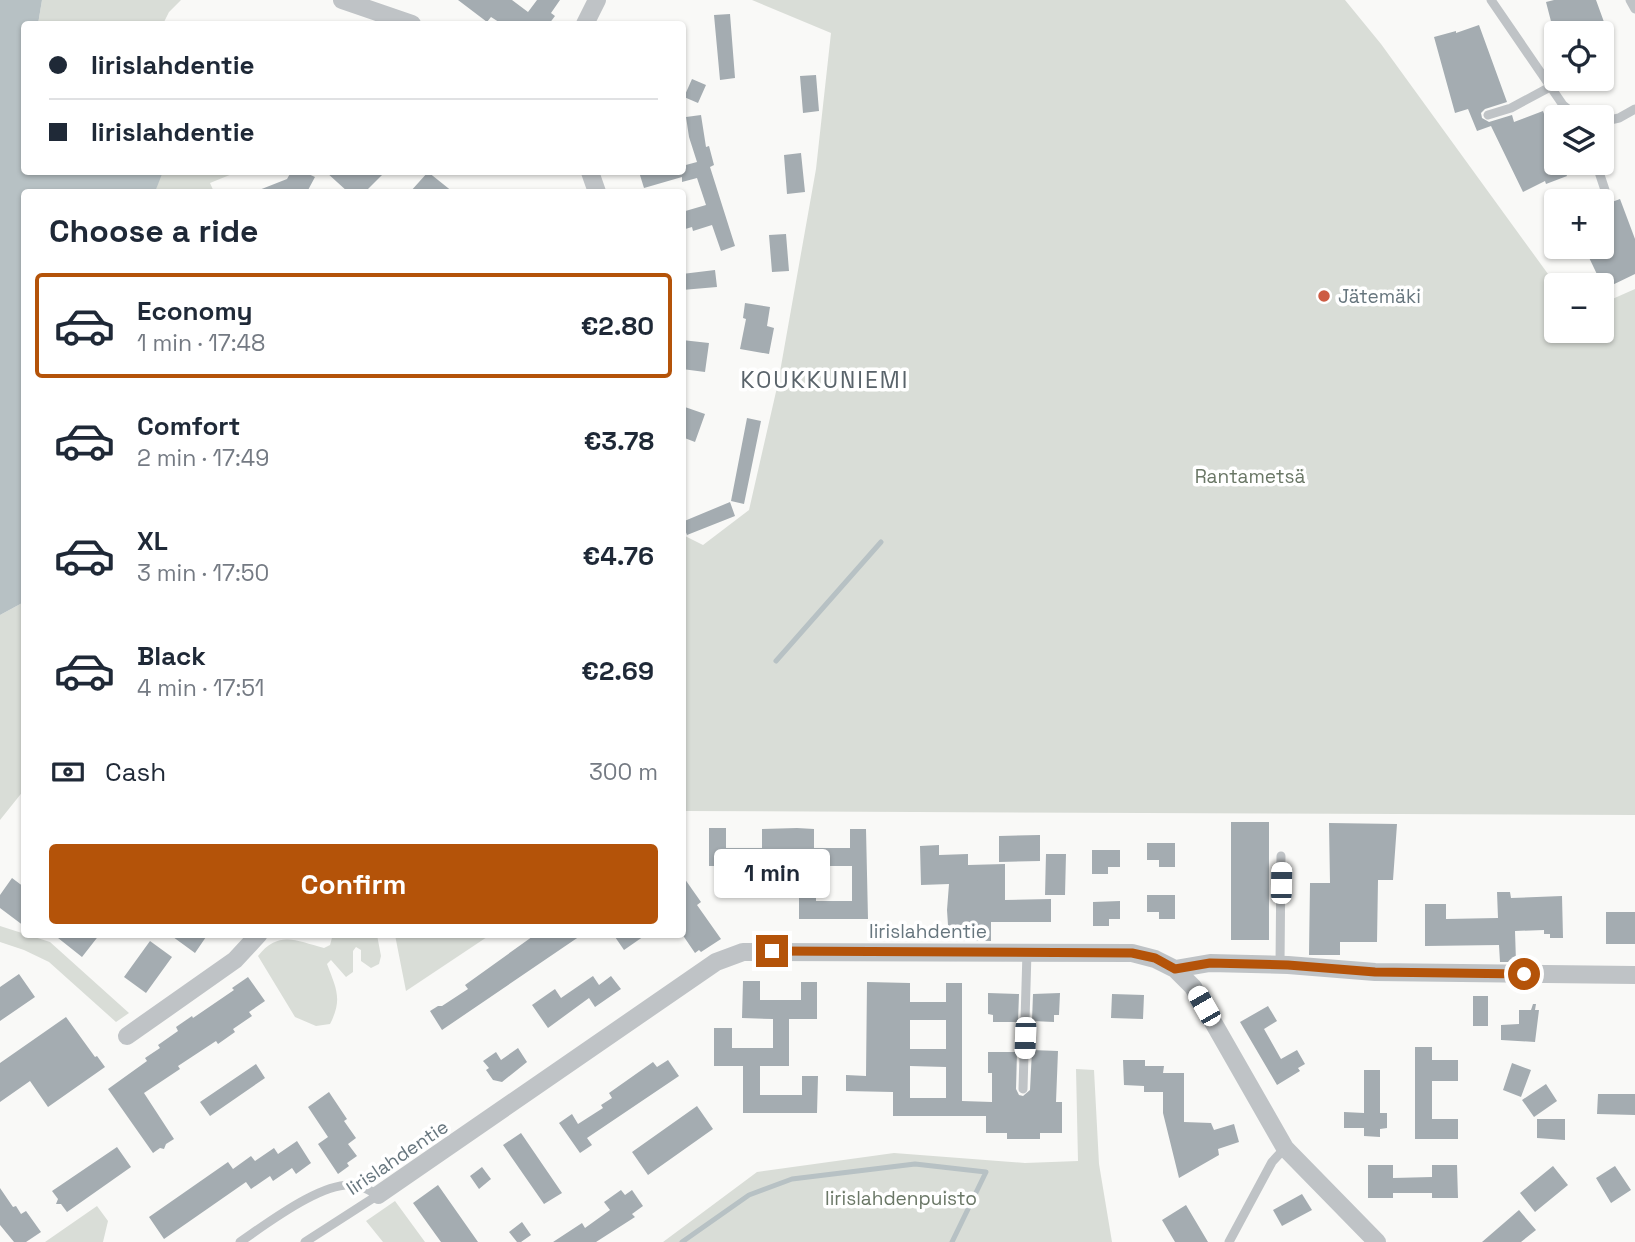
<!DOCTYPE html>
<html lang="en">
<head>
<meta charset="utf-8">
<style>
	:root { --surface:#fff; --page:#f2f2f3; --text:#1f2937; --muted:#747a83; --line:#e0e1e3; --accent:#b45309 }
	body { margin:0; font-family:"Space Grotesk",sans-serif; background:var(--page); color:var(--text); height:100vh; display:flex; flex-direction:column; font-size:26px; white-space:nowrap }
	* { box-sizing:border-box; margin:0 }
	p { font-size:23px; color:var(--muted) }
	.icon { flex:none; width:38px; height:38px; fill:none; stroke:currentColor; stroke-width:2; stroke-linecap:round; stroke-linejoin:round }
	.map { position:relative; flex:1; overflow:hidden }
	.drawer { position:absolute; left:21px; top:189px; width:665px; height:749px; display:flex; flex-direction:column; background:var(--surface); border-radius:7px; box-shadow:0 2px 5px #0004 }
	.drawer>* { flex:none }
	.guide { position:absolute; left:21px; top:21px; width:665px; height:154px; border-radius:7px; box-shadow:0 2px 5px #0004; display:grid; align-content:center; height:154px; padding:0 28px; background:var(--surface) }
	.controls { position:absolute; left:1544px; top:21px; display:grid; gap:14px }
	.controls a { display:grid; place-items:center; width:70px; height:70px; border-radius:7px; background:var(--surface); box-shadow:0 2px 5px #0004; font-size:35px }
	.end { position:absolute; width:32px; height:32px; margin:-16px; border:9px solid #b45309; background:#fff; box-shadow:0 0 0 4px #fff }
	.from { border-radius:50% }
	.bubble { position:absolute; height:49px; border-radius:7px; background:var(--surface); box-shadow:0 2px 5px #0004; font-size:23px; font-weight:600; line-height:49px; text-align:center }
	.car { position:absolute; width:21px; height:42px; margin:-21px -10px; border-radius:9px; box-shadow:0 0 5px 2px #0007; background:linear-gradient(#fff 24%,#345 0 40%,#fff 0 76%,#345 0 86%,#fff 0) }
	.guide b { display:flex; align-items:center; gap:24px; height:66px; font-size:26px }
	.guide b+b { border-top:2px solid var(--line) }
	.guide i { width:18px; height:18px; background:var(--text) }
	ul { padding:0; list-style:none }
	li { display:flex; align-items:center; gap:21px; height:105px; margin:0 14px 10px; padding:0 14px; border:4px solid transparent; border-radius:7px }
	li div { flex:1 }
	li b { display:block; font-size:26px }
	li em { font-style:normal; font-weight:600 }
	li.current { border-color:var(--accent) }
	li>.icon { width:63px; height:63px; stroke-width:1.5 }
	h2 { padding:0 28px; font-size:32px; line-height:84px }
	.pay { display:flex; align-items:center; gap:18px; height:77px; padding:0 28px; font-size:26px }
	.pay p { margin-inline-start:auto }
	.cta { display:flex; gap:14px; margin-top:auto; padding:14px 28px }
	.cta a { flex:1; height:80px; border-radius:7px; background:var(--accent); color:#fff; font-size:28px; font-weight:600; line-height:80px; text-align:center }
	.map>svg:first-child { display:block }
	.green { fill:#d9ddd7 }
	.water { fill:#b7c1c4 }
	.lines { fill:none; stroke-linecap:round; stroke-linejoin:round }
	.stream { stroke:#b7c1c4; stroke-width:5 }
	.building { fill:#a4acb1; fill-rule:evenodd }
	.service { stroke:#bfc3c6; stroke-width:9 }
	.minor { stroke:#bfc3c6; stroke-width:18 }
	.route { stroke:#b45309; stroke-width:9 }
	.poi-dot { fill:#cd5c43; stroke:#fff; stroke-width:2.5 }
	.labels { text-anchor:middle; stroke-width:7; stroke-linejoin:round; paint-order:stroke }
	.poi-label { font-size:19px; fill:#67767e; stroke:#fff; text-anchor:start }
	.park-label { font-size:19px; fill:#6a7766; stroke:#fff }
	.street-label { font-size:19px; fill:#67767e; stroke:#fff }
	.quarter-label { font-size:23px; letter-spacing:2px; fill:#59636a; stroke:#fff }
</style>
</head>
<body>
<div class="map">
<svg width="1635" height="1242" viewBox="0 0 1635 1242">
	<rect width="100%" height="100%" fill="#f9f9f7"/>
	<path class="green" d="M 42,0 L 181,0 L 169,12 L 163,24 L 38,24 Z
		M 752,0 L 1345,0 L 1381,44 L 1556,285 L 1556,331 L 1601,331 L 1601,304 L 1635,289 L 1635,815 L 683,811 L 683,535 L 703,545 L 749,510 L 778,383 L 816,169 L 831,33 Z
		M 161,172 L 237,172 L 210,183 L 214,192 L 155,192 Z
		M 24,602 L 24,790 L 0,820 L 0,615 Z
		M 0,926 L 50,942 L 129,1013 L 116,1022 L 49,962 L 24,950 L 0,942 Z
		M 333,934 L 377,935 L 381,956 L 379,964 L 371,968 L 361,961 L 361,950 L 356,947 L 353,951 L 353,972 L 346,977 L 331,960 L 327,964 C 336,988 343,999 330,1024 L 316,1026 L 295,1017 L 258,956 C 279,930 296,941 324,948 L 330,945 Z
		M 395,935 L 395,934 L 490,935 L 406,991 Z
		M 1076,1069 L 1094,1070 L 1099,1164 L 1112,1242 L 663,1242 L 757,1172 L 894,1153 L 1025,1163 L 1078,1161 Z
		M 395,1201 L 425,1242 L 383,1242 L 366,1221 Z
		M 97,1206 L 108,1221 L 103,1242 L 45,1242 Z"/>
	<path class="water" d="M 0,0 L 42,0 L 38,24 L 24,24 L 24,172 L 161,172 L 162,174 L 155,192 L 24,192 L 24,602 L 0,615 Z"/>
	<g class="lines">
		<path class="stream" d="M 776,661 L 881,542
			M 682,1242 L 749,1195 L 792,1179 L 915,1164 L 986,1172 L 952,1242"/>
	</g>
	<path class="building" d="M 458,0 L 512,0 L 528,12 L 537,0 L 560,0 L 551,13 L 555,16 L 549,24 L 502,24 L 491,17 L 487,22 Z
		M 1554,0 L 1596,0 L 1608,33 L 1554,33 L 1546,2 Z
		M 730,14 L 735,78 L 720,80 L 714,15 Z
		M 1479,25 L 1507,102 L 1485,109 L 1481,113 L 1482,118 L 1489,122 L 1512,115 L 1514,122 L 1543,111 L 1556,146 L 1556,163 L 1562,163 L 1567,176 L 1546,184 L 1545,181 L 1523,192 L 1491,126 L 1477,131 L 1468,109 L 1455,113 L 1434,37 L 1456,31 L 1456,33 Z
		M 816,75 L 819,111 L 803,113 L 800,76 Z
		M 692,79 L 706,85 L 698,103 L 684,97 Z
		M 701,115 L 706,147 L 709,146 L 714,165 L 710,167 L 735,246 L 721,251 L 712,225 L 693,231 L 692,227 L 682,230 L 682,212 L 706,205 L 697,178 L 682,182 L 682,177 L 644,188 L 639,172 L 682,172 L 682,166 L 697,162 L 689,137 L 686,117 Z
		M 801,153 L 805,192 L 787,194 L 784,155 Z
		M 291,172 L 304,172 L 315,177 L 307,192 L 254,192 L 287,179 Z
		M 326,172 L 385,172 L 365,192 L 348,192 Z
		M 428,172 L 453,192 L 410,192 Z
		M 1620,199 L 1635,239 L 1635,274 L 1604,289 L 1584,247 L 1601,247 L 1601,206 Z
		M 786,234 L 789,271 L 772,272 L 769,235 Z
		M 715,270 L 717,287 L 682,290 L 682,274 Z
		M 745,303 L 770,307 L 767,326 L 774,328 L 769,354 L 740,349 L 746,319 L 743,318 Z
		M 682,340 L 709,343 L 705,372 L 682,369 Z
		M 682,406 L 705,414 L 695,442 L 682,437 Z
		M 747,418 L 761,421 L 744,504 L 731,501 Z
		M 730,502 L 735,516 L 687,535 L 682,522 Z
		M 1231,822 L 1269,822 L 1269,940 L 1231,940 Z
		M 1329,823 L 1397,824 L 1393,880 L 1378,880 L 1377,942 L 1340,942 L 1340,955 L 1309,955 L 1310,883 L 1330,883 Z
		M 709,828 L 726,828 L 726,848 L 762,848 L 762,829 L 797,828 L 814,829 L 814,848 L 850,848 L 850,829 L 866,829 L 868,919 L 799,919 L 799,894 L 727,895 L 727,866 L 709,866 ZM 816,866 L 852,866 L 852,901 L 816,901 Z
		M 1040,835 L 1040,861 L 999,862 L 999,836 Z
		M 1147,843 L 1175,843 L 1175,867 L 1159,867 L 1159,860 L 1147,860 Z
		M 939,845 L 939,855 L 968,854 L 968,865 L 1005,864 L 1005,900 L 1051,899 L 1051,922 L 991,922 L 991,941 L 949,940 L 947,910 L 949,884 L 921,885 L 920,846 Z
		M 1092,850 L 1120,850 L 1120,867 L 1108,867 L 1108,874 L 1092,874 Z
		M 1046,854 L 1066,854 L 1065,895 L 1045,895 Z
		M 682,875 L 701,902 L 697,905 L 721,939 L 701,952 L 699,950 L 695,953 L 682,934 Z
		M 12,878 L 24,887 L 24,926 L 0,908 L 0,895 Z
		M 1497,892 L 1510,892 L 1511,898 L 1562,896 L 1563,938 L 1550,938 L 1550,934 L 1544,934 L 1544,930 L 1515,931 L 1516,962 L 1500,962 L 1499,945 L 1425,946 L 1425,904 L 1446,904 L 1446,919 L 1498,918 Z
		M 1147,895 L 1175,895 L 1175,919 L 1159,919 L 1159,912 L 1147,912 Z
		M 1120,901 L 1120,919 L 1109,919 L 1109,926 L 1093,926 L 1093,902 Z
		M 1606,912 L 1635,912 L 1635,944 L 1606,944 Z
		M 53,934 L 100,934 L 82,957 Z
		M 169,934 L 208,934 L 195,953 Z
		M 536,934 L 583,934 L 442,1030 L 430,1011 L 438,1006 L 442,1006 L 468,989 L 465,985 Z
		M 613,934 L 647,934 L 624,950 Z
		M 150,941 L 172,957 L 146,993 L 124,977 Z
		M 19,974 L 35,997 L 0,1021 L 0,987 Z
		M 593,976 L 599,985 L 611,976 L 621,989 L 595,1007 L 589,998 L 548,1028 L 532,1005 L 555,989 L 561,998 Z
		M 248,977 L 265,1001 L 249,1012 L 252,1016 L 233,1029 L 235,1032 L 218,1044 L 216,1041 L 178,1066 L 180,1069 L 144,1093 L 174,1139 L 166,1144 L 164,1149 L 160,1148 L 153,1153 L 108,1089 L 147,1061 L 145,1058 L 160,1048 L 158,1045 L 178,1031 L 176,1027 L 192,1016 L 193,1018 L 234,990 L 232,988 Z
		M 743,981 L 760,981 L 760,1000 L 801,1000 L 801,982 L 817,982 L 817,1019 L 789,1019 L 789,1066 L 760,1066 L 760,1095 L 802,1095 L 802,1076 L 818,1076 L 817,1113 L 743,1113 L 743,1066 L 714,1066 L 714,1028 L 732,1028 L 732,1048 L 773,1048 L 773,1019 L 742,1018 Z
		M 867,982 L 910,983 L 910,1002 L 946,1002 L 946,983 L 962,983 L 962,1101 L 992,1102 L 992,1073 L 988,1073 L 988,1052 L 1017,1052 L 1016,1089 L 1019,1095 L 1023,1096 L 1030,1090 L 1032,1050 L 1058,1051 L 1056,1102 L 1062,1102 L 1062,1133 L 1040,1133 L 1040,1139 L 1007,1139 L 1007,1133 L 986,1133 L 986,1116 L 893,1116 L 893,1092 L 846,1091 L 846,1075 L 866,1076 ZM 910,1020 L 946,1020 L 946,1049 L 910,1049 ZM 910,1066 L 946,1067 L 946,1098 L 910,1098 Z
		M 988,993 L 1019,994 L 1018,1022 L 993,1022 L 993,1015 L 988,1014 Z
		M 1060,993 L 1059,1015 L 1054,1015 L 1054,1022 L 1032,1021 L 1033,994 Z
		M 1112,994 L 1144,995 L 1143,1019 L 1111,1018 Z
		M 1473,996 L 1488,996 L 1488,1026 L 1473,1026 Z
		M 1533,1004 L 1536,1004 L 1535,1010 L 1539,1010 L 1535,1042 L 1501,1040 L 1501,1025 L 1519,1024 L 1519,1010 L 1531,1010 Z
		M 1268,1006 L 1277,1021 L 1264,1029 L 1281,1059 L 1297,1050 L 1305,1064 L 1298,1068 L 1300,1071 L 1277,1085 L 1240,1022 Z
		M 66,1017 L 95,1057 L 97,1056 L 105,1067 L 48,1107 L 30,1081 L 0,1102 L 0,1063 Z
		M 1415,1047 L 1432,1047 L 1432,1060 L 1458,1060 L 1458,1081 L 1432,1081 L 1432,1119 L 1458,1119 L 1458,1139 L 1415,1139 Z
		M 518,1048 L 527,1062 L 502,1082 L 493,1080 L 486,1070 L 489,1068 L 483,1061 L 496,1052 L 501,1060 Z
		M 668,1060 L 679,1076 L 587,1138 L 592,1145 L 580,1153 L 559,1123 L 572,1114 L 578,1124 L 603,1108 L 601,1105 L 612,1098 L 609,1093 L 653,1062 L 657,1067 Z
		M 1123,1060 L 1145,1060 L 1145,1066 L 1164,1066 L 1163,1073 L 1184,1073 L 1184,1122 L 1211,1123 L 1214,1130 L 1234,1124 L 1239,1142 L 1218,1149 L 1219,1155 L 1179,1178 L 1163,1113 L 1163,1092 L 1144,1092 L 1144,1086 L 1124,1085 Z
		M 1512,1063 L 1531,1070 L 1521,1097 L 1503,1090 Z
		M 256,1064 L 265,1078 L 210,1116 L 200,1102 Z
		M 1364,1070 L 1380,1070 L 1380,1113 L 1387,1113 L 1387,1128 L 1380,1129 L 1380,1137 L 1364,1136 L 1364,1128 L 1344,1128 L 1344,1112 L 1364,1113 Z
		M 1546,1084 L 1557,1101 L 1534,1117 L 1522,1100 Z
		M 329,1092 L 347,1119 L 344,1121 L 356,1138 L 348,1144 L 357,1156 L 347,1163 L 349,1166 L 338,1174 L 318,1144 L 328,1137 L 308,1107 Z
		M 1598,1094 L 1635,1094 L 1635,1115 L 1597,1114 Z
		M 697,1106 L 713,1129 L 648,1175 L 632,1152 Z
		M 1537,1119 L 1565,1119 L 1565,1140 L 1537,1138 Z
		M 521,1133 L 562,1193 L 544,1204 L 503,1145 Z
		M 297,1141 L 311,1163 L 296,1174 L 292,1168 L 273,1181 L 270,1176 L 251,1189 L 246,1182 L 164,1239 L 149,1217 L 228,1162 L 233,1169 L 251,1156 L 255,1161 L 274,1148 L 278,1154 Z
		M 117,1147 L 131,1167 L 67,1212 L 61,1204 L 56,1204 L 58,1199 L 52,1191 Z
		M 1368,1165 L 1393,1165 L 1393,1178 L 1432,1177 L 1432,1165 L 1457,1165 L 1458,1198 L 1432,1198 L 1432,1193 L 1393,1193 L 1393,1198 L 1368,1198 Z
		M 1553,1166 L 1568,1185 L 1535,1212 L 1520,1193 Z
		M 1615,1166 L 1631,1190 L 1611,1203 L 1596,1178 Z
		M 482,1167 L 491,1179 L 479,1189 L 470,1176 Z
		M 438,1185 L 478,1242 L 441,1242 L 428,1224 L 413,1203 Z
		M 0,1188 L 13,1207 L 16,1206 L 21,1214 L 26,1211 L 41,1232 L 26,1242 L 14,1242 L 0,1225 Z
		M 621,1190 L 625,1195 L 632,1190 L 643,1206 L 632,1214 L 635,1217 L 596,1242 L 553,1242 L 582,1223 L 585,1228 L 610,1210 L 604,1202 Z
		M 1302,1194 L 1312,1210 L 1282,1226 L 1273,1210 Z
		M 1186,1205 L 1208,1242 L 1175,1242 L 1162,1220 Z
		M 1519,1210 L 1536,1230 L 1521,1242 L 1482,1242 Z
		M 522,1222 L 531,1235 L 521,1242 L 517,1242 L 509,1232 Z"/>
	<g class="lines">
		<path class="service" d="M 1491,0 L 1563,105 L 1578,117
			M 1630,0 L 1635,9
			M 1488,115 L 1511,108 L 1550,87
			M 1601,122 L 1619,118 L 1635,109
			M 1596,163 L 1605,190
			M 1280,964 L 1281,856
			M 1023,1089 L 1027,952
			M 240,1242 C 265,1225 327,1177 358,1186 C 365,1187 372,1192 378,1195
			M 305,1242 L 378,1195
			M 1229,1242 L 1272,1162 L 1285,1148"/>
		<path class="minor" d="M 342,0 L 412,24
			M 585,24 L 597,0
			M 590,172 L 597,192
			M 1175,969 L 1193,987 L 1285,1148 L 1377,1242
			M 127,1036 L 235,960 L 259,934
			M 378,1195 L 716,962 L 743,952 L 1132,953 L 1155,959 L 1175,969 L 1210,963 L 1288,965 L 1375,972 L 1635,975"/>
	</g>
	<g class="lines">
		<path class="route" d="M 772,951 L 1132,953 L 1155,958 L 1175,969 L 1210,963 L 1288,965 L 1375,972 L 1524,974"/>
	</g>
	<circle class="poi-dot" cx="1324" cy="296" r="7"/>
	<g class="labels">
		<g class="poi-label">
			<text x="1338" y="303">Jätemäki</text>
		</g>
		<g class="park-label">
			<text x="1250" y="483">Rantametsä</text>
			<text x="901" y="1205">Iirislahdenpuisto</text>
		</g>
		<g class="street-label">
			<text x="928" y="938">Iirislahdentie</text>
			<text transform="translate(397 1157) rotate(-34)" y="7">Iirislahdentie</text>
		</g>
		<g class="quarter-label">
			<text x="825" y="388">KOUKKUNIEMI</text>
		</g>
	</g>
</svg>
<div class="controls">
<a><svg class="icon" aria-label="locate" viewBox="0 0 24 24"><circle cx="12" cy="12" r="6"/><path d="M12 2v4M12 18v4M2 12h4M18 12h4"/></svg></a>
<a><svg class="icon" aria-label="layers" viewBox="0 0 24 24"><path d="M12 4l9 5-9 5-9-5zM3 14l9 5 9-5"/></svg></a>
<a>+</a>
<a>−</a>
</div>
<i class="end from" style="left:1524px;top:974px"></i>
<i class="end" style="left:772px;top:951px"></i>
<div class="bubble" style="left:714px;top:849px;width:116px">1 min</div>
<i class="car" style="left:1281px;top:883px;rotate:1deg"></i>
<i class="car" style="left:1204px;top:1006px;rotate:330deg"></i>
<i class="car" style="left:1025px;top:1038px;rotate:182deg"></i>
<div class="guide">
<b><i class="from"></i>Iirislahdentie</b>
<b><i></i>Iirislahdentie</b>
</div>
<section class="drawer">
<h2>Choose a ride</h2>
<ul>
<li class="current"><svg class="icon" aria-label="car" viewBox="0 0 24 24"><path d="M5 17H2v-5l4-1 3-4h7l3 4 3 1v5h-3M9 17h6M6 11h13"/><circle cx="7" cy="17" r="2"/><circle cx="17" cy="17" r="2"/></svg><div><b>Economy</b><p>1 min · 17:48</p></div><em>€2.80</em></li>
<li><svg class="icon" aria-label="car" viewBox="0 0 24 24"><path d="M5 17H2v-5l4-1 3-4h7l3 4 3 1v5h-3M9 17h6M6 11h13"/><circle cx="7" cy="17" r="2"/><circle cx="17" cy="17" r="2"/></svg><div><b>Comfort</b><p>2 min · 17:49</p></div><em>€3.78</em></li>
<li><svg class="icon" aria-label="car" viewBox="0 0 24 24"><path d="M5 17H2v-5l4-1 3-4h7l3 4 3 1v5h-3M9 17h6M6 11h13"/><circle cx="7" cy="17" r="2"/><circle cx="17" cy="17" r="2"/></svg><div><b>XL</b><p>3 min · 17:50</p></div><em>€4.76</em></li>
<li><svg class="icon" aria-label="car" viewBox="0 0 24 24"><path d="M5 17H2v-5l4-1 3-4h7l3 4 3 1v5h-3M9 17h6M6 11h13"/><circle cx="7" cy="17" r="2"/><circle cx="17" cy="17" r="2"/></svg><div><b>Black</b><p>4 min · 17:51</p></div><em>€2.69</em></li>
</ul>
<div class="pay"><svg class="icon" aria-label="cash" viewBox="0 0 24 24"><path d="M3 7h18v10H3z"/><circle cx="12" cy="12" r="2"/></svg>Cash<p>300 m</p></div>
<div class="cta"><a>Confirm</a></div>
</section>
</div>
</body>
</html>
